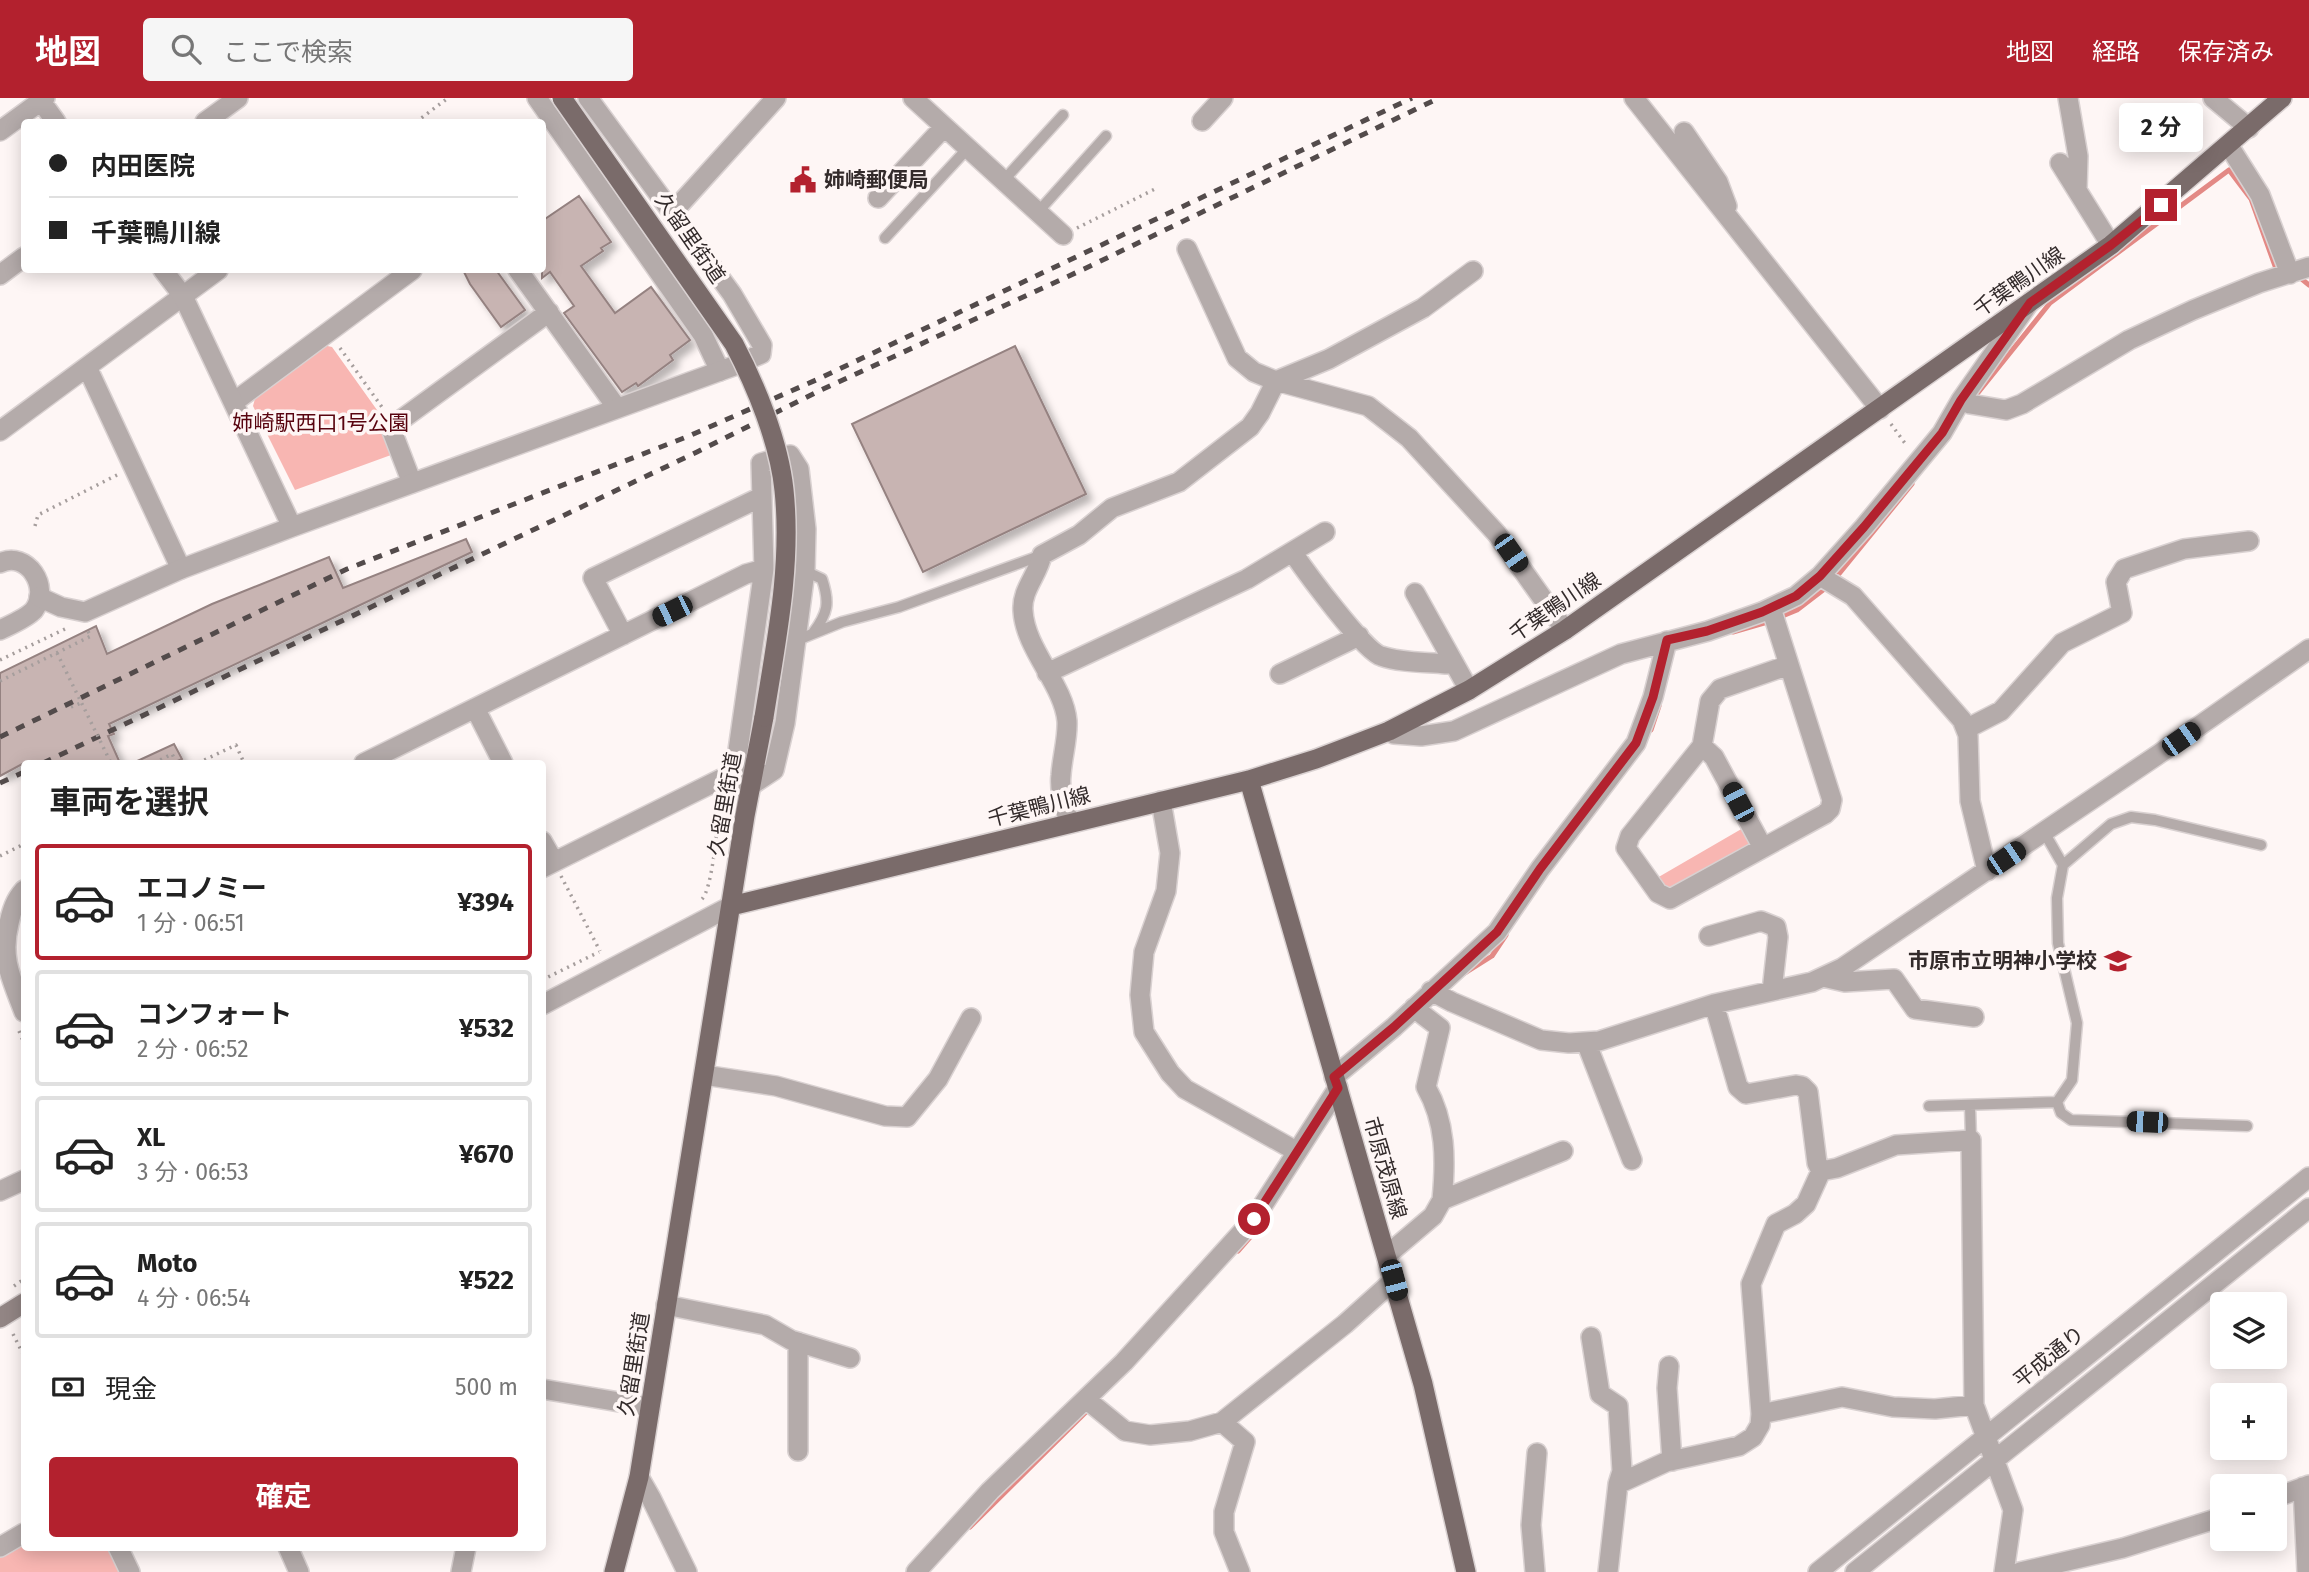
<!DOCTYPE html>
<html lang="ja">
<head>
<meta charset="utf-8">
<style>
	:root { --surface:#fff; --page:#f6f6f6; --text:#222; --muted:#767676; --line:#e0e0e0; --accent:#b3212e }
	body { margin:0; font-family:"Fira Sans","Noto Sans JP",sans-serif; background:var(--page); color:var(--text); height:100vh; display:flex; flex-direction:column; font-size:26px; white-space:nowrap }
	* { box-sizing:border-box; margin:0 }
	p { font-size:23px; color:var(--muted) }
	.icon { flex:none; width:38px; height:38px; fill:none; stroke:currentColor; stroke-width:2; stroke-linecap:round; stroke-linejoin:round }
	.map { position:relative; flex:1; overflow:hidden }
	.panel { position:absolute; left:21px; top:662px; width:525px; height:791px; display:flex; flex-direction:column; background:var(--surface); border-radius:7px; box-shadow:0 4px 18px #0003 }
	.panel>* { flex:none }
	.guide { position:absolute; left:21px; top:21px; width:525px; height:154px; border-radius:7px; box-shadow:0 4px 18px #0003; display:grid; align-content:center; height:154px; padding:0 28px; background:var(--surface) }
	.buttons { position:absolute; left:2210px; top:1194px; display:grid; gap:14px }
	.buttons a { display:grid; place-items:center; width:77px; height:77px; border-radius:7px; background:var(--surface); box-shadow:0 4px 18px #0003; font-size:35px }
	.end { position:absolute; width:32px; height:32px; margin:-16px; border:9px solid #b3212e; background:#fff; box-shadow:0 0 0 4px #fff }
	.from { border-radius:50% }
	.bubble { position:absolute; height:49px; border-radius:7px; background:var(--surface); box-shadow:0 4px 18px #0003; font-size:23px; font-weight:700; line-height:49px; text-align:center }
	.car { position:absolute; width:21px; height:42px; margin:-21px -10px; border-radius:9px; box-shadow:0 0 5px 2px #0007; background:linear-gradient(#222 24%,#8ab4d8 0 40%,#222 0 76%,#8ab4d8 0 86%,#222 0) }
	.guide b { display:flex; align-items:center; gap:24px; height:66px; font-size:26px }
	.guide b+b { border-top:2px solid var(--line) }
	.guide i { width:18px; height:18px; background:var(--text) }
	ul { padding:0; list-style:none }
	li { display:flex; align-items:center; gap:21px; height:116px; margin:0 14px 10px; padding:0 14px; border:4px solid var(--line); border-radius:7px }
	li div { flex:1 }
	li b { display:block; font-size:26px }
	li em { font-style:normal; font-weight:700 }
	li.current { border-color:var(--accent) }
	li>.icon { width:63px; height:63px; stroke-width:1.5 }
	h2 { padding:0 28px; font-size:32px; line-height:84px }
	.pay { display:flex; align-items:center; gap:18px; height:77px; padding:0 28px; font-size:26px }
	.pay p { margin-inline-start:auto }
	.cta { display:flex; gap:14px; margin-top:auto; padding:14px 28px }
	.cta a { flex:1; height:80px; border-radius:7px; background:var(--accent); color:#fff; font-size:28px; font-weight:700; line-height:80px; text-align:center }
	header { display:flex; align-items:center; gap:42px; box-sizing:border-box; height:98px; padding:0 35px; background:var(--accent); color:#fff }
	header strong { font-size:33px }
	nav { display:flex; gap:38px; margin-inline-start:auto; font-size:24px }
	.search { width:490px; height:63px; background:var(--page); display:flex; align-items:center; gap:18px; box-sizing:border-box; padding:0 24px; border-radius:7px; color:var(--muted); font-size:26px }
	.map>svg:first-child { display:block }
	.green { fill:#f8b6b2 }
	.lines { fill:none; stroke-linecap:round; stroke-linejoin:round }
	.stream { stroke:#e38985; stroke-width:5 }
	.building { fill:#c8b4b2; stroke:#958281; stroke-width:2; filter:url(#shadow) }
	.service-casing { stroke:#d9d1d1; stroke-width:13 }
	.minor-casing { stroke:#d9d1d1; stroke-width:22 }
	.tertiary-casing { stroke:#d9d1d1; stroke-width:22 }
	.secondary-casing { stroke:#d9d1d1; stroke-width:22 }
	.primary-casing { stroke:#d9d1d1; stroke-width:22 }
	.path { stroke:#a69e9d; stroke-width:3.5; stroke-dasharray:2 5; stroke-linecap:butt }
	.service { stroke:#b4abaa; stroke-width:10 }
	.minor { stroke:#b4abaa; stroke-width:19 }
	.tertiary { stroke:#b4abaa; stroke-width:19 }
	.secondary { stroke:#928584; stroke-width:19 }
	.primary { stroke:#7a6b6a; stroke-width:19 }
	.rail { stroke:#534b4b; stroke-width:5; stroke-dasharray:9 9; stroke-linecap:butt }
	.primary-bridge-casing { stroke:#d9d1d1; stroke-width:22; stroke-linecap:butt }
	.path-bridge { stroke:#a69e9d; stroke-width:3.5; stroke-dasharray:2 5; stroke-linecap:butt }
	.primary-bridge { stroke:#7a6b6a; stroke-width:19 }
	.route { stroke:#b3212e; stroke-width:9 }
	.labels { text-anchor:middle; stroke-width:7; stroke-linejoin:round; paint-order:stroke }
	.poi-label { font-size:21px; font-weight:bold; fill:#332b2b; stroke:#fef6f5; text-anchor:start }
	.street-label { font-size:21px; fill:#332b2b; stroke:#fef6f5 }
	.park-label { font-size:21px; fill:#58040f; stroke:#fef6f5 }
</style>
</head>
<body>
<header>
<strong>地図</strong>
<div class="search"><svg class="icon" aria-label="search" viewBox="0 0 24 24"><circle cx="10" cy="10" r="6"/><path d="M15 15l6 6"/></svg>ここで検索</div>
<nav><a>地図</a><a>経路</a><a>保存済み</a></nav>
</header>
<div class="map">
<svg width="2309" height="1474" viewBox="0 0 2309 1474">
	<defs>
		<filter id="shadow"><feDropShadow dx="6" dy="6" stdDeviation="3.5" flood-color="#0004"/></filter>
	</defs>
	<rect width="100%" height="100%" fill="#fef6f5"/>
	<path class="green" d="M 323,247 L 332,249 L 382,319 L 381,327 L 391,357 L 295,392 L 253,308 L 256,297 Z
		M 1750,726 L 1763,750 L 1670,801 L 1650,784 Z
		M 24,1445 L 24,1449 L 108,1449 L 120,1474 L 0,1474 L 0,1459 Z"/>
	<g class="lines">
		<path class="stream" d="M 2298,178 L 2309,187
			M 1977,296 L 2050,205 L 2229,72 L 2251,101 L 2275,168 L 2283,171
			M 1834,482 L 1912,386
			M 1780,519 L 1797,512 L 1827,489
			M 1733,534 L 1771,523
			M 1651,632 L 1659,608
			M 1465,875 L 1492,858 L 1506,837
			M 1238,1153 L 1252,1137
			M 970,1429 L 1090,1310"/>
	</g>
	<path class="building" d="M 579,98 L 611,144 L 601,150 L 603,153 L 581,168 L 615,215 L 651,189 L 690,242 L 670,257 L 673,262 L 638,288 L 636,285 L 622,294 L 564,215 L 574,208 L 550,174 L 542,180 L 542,123 Z
		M 463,172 L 496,172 L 525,212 L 501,229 L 470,186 Z
		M 1015,248 L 1086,396 L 923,474 L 852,326 Z
		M 466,441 L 472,454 L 109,626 L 114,636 L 108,638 L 120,665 L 24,665 L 0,678 L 0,575 L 96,528 L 107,556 L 212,506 L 329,459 L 343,490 Z
		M 174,646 L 182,661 L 173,665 L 133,665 Z"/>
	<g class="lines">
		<g class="service-casing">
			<path id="service" d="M 1003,83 L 1063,17
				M 1037,115 L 1106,38
				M 885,140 L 968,50
				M 805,473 L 822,481 C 830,505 828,515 813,535
				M 795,543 L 842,524 L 899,509 L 1042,457
				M 2063,767 L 2111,726 L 2131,719 L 2155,722 L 2261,747
				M 2057,1004 L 2061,1015 L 2071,1022 L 2247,1028
				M 1970,1007 L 1971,1042
				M 1929,1008 L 2057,1004 L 2072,982 L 2077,925 L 2058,845 L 2057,800 L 2063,767 L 2044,734"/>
		</g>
		<g class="minor-casing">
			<path id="minor" d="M 537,0 L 703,237 L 720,273 L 734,268
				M 588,0 L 732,196 L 762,247 L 761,256 L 754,259
				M 913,0 L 1063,137
				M 1634,0 L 1880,311
				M 2068,0 L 2078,58 L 2077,92
				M 2213,0 L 2249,30
				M 41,3 L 56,24
				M 1202,23 L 1223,0
				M 0,33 L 45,0
				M 1684,34 L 1718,84 L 1727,108
				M 2229,48 L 2260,97 L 2290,176
				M 2060,65 L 2111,147
				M 878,100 L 944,29
				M 1187,151 L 1237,260 L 1254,274 L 1276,283 L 1368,308 L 1409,340 L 1497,436 L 1565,532
				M 518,172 L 617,310
				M 87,269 L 181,471
				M 1961,302 L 1970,306 L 2006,312 L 2022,306 L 2129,242 L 2193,212 L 2259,185 L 2309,169
				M 234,304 L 412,172
				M 0,333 L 218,172
				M 412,385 L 392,333 L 394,327 L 549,214
				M 1293,455 C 1306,474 1364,553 1381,558 C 1401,565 1426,564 1446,566 L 1454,565
				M 0,465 C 27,452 51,489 34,512 C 27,520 10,527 0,532
				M 1820,478 L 1853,498 L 1962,622 L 1968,637 L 1970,703 L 1987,773
				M 1415,495 L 1469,592
				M 1771,510 L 1832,702 L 1830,711 L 1825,716 L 1670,801 L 1658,795 L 1626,750 L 1630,738 L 1702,648 L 1710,603 L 1720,591 L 1789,567
				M 623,537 L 593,480 L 761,399
				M 1047,575 L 1247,481 L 1325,434
				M 1280,576 L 1359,538
				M 475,610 L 503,665
				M 1966,631 L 2001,613 L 2062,545 L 2122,515 L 2116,484 L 2124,471 L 2184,451 L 2249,443
				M 1389,633 L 1394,636 L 1421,638 L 1454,633 L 1621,556 L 1708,533 L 1762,514 L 1796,498 L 1820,478 L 1864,429 L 1942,335 L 1961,302 L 2029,205
				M 1702,648 L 1714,659 L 1763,750
				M 364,665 L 746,476 L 764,471
				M 1161,703 L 1170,755 L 1166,793 L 1144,854 L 1140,897 L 1144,934 L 1170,975 L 1185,991 L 1296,1053
				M 1069,725 C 1065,709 1059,693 1061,677 C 1062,660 1068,640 1067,623 C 1064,587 1025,551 1023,513 C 1021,492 1038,477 1042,457 L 1079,437 L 1112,410 L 1179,384 L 1250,329 L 1260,315 L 1276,283 L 1329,261 L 1423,210 L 1473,173
				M 741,726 L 735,673 L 764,471 L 761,365 L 790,357 L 799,371 L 806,431 L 805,473 L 785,625 L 774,672 L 750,688
				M 542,743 L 554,764
				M 542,770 L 745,669
				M 1709,838 L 1761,823 L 1776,829 L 1778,839 L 1772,893
				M 1823,879 L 1845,884 L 1894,881 L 1915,911 L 1974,919
				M 1431,893 L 1452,904 L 1541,942 L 1569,945 L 1599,943 L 1714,906 L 1812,884 L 1842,870 L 2159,656 L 2309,551
				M 1714,906 L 1738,989 L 1746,996 L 1796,987 L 1802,988 L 1808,994 L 1817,1065 L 1821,1073 L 1837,1070 L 1896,1047 L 1971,1042 L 1974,1307 L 2013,1412 L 2004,1474
				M 1414,910 L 1440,930 L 1426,989 C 1446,1024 1446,1062 1442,1102
				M 1586,944 L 1632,1062
				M 704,977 L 776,988 L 885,1018 L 907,1019 L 938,981 L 971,920
				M 1334,979 L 1394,929 L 1497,834 L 1540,771 L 1636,645 L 1653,599 L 1667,543
				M 0,1093 L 24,1082
				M 1387,1157 L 1433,1118 L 1442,1102 L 1563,1053
				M 666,1207 L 765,1227 L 791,1242 L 850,1260
				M 1591,1239 L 1600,1296 L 1618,1308 L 1622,1373 L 1618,1386 L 1608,1474
				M 798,1244 L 798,1353
				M 1669,1268 L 1667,1290 L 1672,1363
				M 542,1291 L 649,1309
				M 1087,1302 L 1125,1333 L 1150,1337 L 1190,1333 L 1222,1324 L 1345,1226 L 1394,1182
				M 1761,1316 L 1842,1299 L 1893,1309 L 1935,1311 L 1974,1307
				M 1222,1324 L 1245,1344 L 1224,1414 L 1224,1434 L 1240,1474
				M 639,1379 L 651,1400 L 687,1474
				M 1618,1386 L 1666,1364 L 1739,1348 L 1753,1339 L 1760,1327 L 1761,1316 L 1751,1186 L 1776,1126 L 1795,1116 L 1806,1106 L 1821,1073
				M 2303,1389 L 2307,1474
				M 2275,1400 L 2309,1387
				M 0,1449 L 24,1435
				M 118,1449 L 130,1474
				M 916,1474 L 990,1393 L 1124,1264 L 1254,1121 L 1338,990
				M 1535,1474 L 1531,1427 L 1537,1355
				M 1818,1474 L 2309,1079
				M 1855,1474 L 2309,1110
				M 2020,1474 L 2123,1450 L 2222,1419"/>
		</g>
		<g class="tertiary-casing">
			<path id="tertiary" d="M 205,24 L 238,0
				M 672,115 L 776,0
				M 163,172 L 183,198 L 292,429
				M 0,177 L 24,159
				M 39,499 L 61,509 L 85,514 L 181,471 L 292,429 L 720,273
				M 24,792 C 15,802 12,812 9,825 C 0,861 12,882 24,914
				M 542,907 L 731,808
				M 288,1449 L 299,1474
				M 461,1474 L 466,1449"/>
		</g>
		<g class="secondary-casing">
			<path id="secondary" d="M 0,1220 L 24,1205"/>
		</g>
		<g class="primary-casing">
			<path id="primary" d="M 1249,682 L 1423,1286 L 1466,1474
				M 731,808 L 1249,682 L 1316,661 L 1389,633 L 1469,592 L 1565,532 L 2111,147 L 2282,0
				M 614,1474 L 639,1379 L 745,718 L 764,619"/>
		</g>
		<path class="path" d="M 416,24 L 448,0
			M 1077,130 L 1155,91
			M 340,250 L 384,312
			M 1891,326 L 1907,348
			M 35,428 L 38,417 L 119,376
			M 0,562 L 65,531 L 66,527
			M 0,583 L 91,538 L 87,532
			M 71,609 L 81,605
			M 154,665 L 172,656 L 177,665
			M 198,665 L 236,647 L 244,665
			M 0,758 L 24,746
			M 561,778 L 600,853
			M 702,801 C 712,791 717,732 719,714
			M 542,882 L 599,854
			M 19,933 L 24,945
			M 14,1188 L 24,1181
			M 13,1236 L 24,1258"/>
		<use href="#service" class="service"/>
		<use href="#minor" class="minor"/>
		<use href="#tertiary" class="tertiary"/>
		<use href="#secondary" class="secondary"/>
		<use href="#primary" class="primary"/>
		<path class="rail" d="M 0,639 L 347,471 L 689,338 L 816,282 L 1412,0
			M 43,665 L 697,354 L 821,292 L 1084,171 L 1439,0
			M 0,685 L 24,674"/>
		<g class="primary-bridge-casing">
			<path id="primary-bridge" d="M 562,0 L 734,246 C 756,288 779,344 784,392 C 792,468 776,544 764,619"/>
		</g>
		<path class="path-bridge" d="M 57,555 L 111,665"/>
		<use href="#primary-bridge" class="primary-bridge"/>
	</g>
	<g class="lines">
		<path class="route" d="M 1254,1121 L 1338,990 L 1334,979 L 1394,929 L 1497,834 L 1540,771 L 1636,645 L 1653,599 L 1667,542 L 1707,533 L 1762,514 L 1796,498 L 1820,478 L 1864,429 L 1942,335 L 1961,302 L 2030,205 L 2111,147 L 2161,107"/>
	</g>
	<defs>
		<g id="civic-bare" transform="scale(2.1)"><path d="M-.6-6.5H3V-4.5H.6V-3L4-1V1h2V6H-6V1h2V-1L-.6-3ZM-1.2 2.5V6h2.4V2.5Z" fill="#b3212e" stroke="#fef6f5" stroke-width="2.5" paint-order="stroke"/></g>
		<g id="school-bare" transform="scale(2.1)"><path d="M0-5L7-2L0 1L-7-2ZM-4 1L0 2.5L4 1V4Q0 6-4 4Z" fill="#b3212e" stroke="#fef6f5" stroke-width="2.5" paint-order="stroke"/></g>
	</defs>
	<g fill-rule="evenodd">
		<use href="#civic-bare" x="803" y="82"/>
		<use href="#school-bare" x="2118" y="863"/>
	</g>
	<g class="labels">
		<g class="poi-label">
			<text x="824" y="89">姉崎郵便局</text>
			<text x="2097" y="870" text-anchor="end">市原市立明神小学校</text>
		</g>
		<g class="street-label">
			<text transform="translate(690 140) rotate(55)" y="7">久留里街道</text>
			<text transform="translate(2019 184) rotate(-35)" y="7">千葉鴨川線</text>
			<text transform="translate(1555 509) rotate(-34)" y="7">千葉鴨川線</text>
			<text transform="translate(725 706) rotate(-80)" y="7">久留里街道</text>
			<text transform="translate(1039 709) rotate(-14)" y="7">千葉鴨川線</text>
			<text transform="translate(1385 1070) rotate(74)" y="7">市原茂原線</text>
			<text transform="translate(2049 1259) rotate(-39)" y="7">平成通り</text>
			<text transform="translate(634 1266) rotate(-81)" y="7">久留里街道</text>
		</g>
		<g class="park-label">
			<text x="321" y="332">姉崎駅西口1号公園</text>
		</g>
	</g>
</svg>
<div class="buttons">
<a><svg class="icon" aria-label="layers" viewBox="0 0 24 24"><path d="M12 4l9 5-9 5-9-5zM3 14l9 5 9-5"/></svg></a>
<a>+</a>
<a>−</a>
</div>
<i class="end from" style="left:1254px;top:1121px"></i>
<i class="end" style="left:2161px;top:107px"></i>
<div class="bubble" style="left:2119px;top:5px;width:84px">2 分</div>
<i class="car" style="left:1511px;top:455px;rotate:145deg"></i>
<i class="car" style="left:672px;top:513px;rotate:244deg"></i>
<i class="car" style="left:2181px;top:641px;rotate:55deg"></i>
<i class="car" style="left:1738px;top:704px;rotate:332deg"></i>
<i class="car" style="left:2006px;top:760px;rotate:56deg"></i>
<i class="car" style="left:2147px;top:1024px;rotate:272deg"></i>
<i class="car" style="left:1394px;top:1182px;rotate:165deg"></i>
<div class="guide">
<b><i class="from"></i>内田医院</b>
<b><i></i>千葉鴨川線</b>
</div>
<section class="panel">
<h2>車両を選択</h2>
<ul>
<li class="current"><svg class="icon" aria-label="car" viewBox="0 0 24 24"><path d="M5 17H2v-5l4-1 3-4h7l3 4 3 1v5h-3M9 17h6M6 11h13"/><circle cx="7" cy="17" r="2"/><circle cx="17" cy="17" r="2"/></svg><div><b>エコノミー</b><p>1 分 · 06:51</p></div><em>¥394</em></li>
<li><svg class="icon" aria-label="car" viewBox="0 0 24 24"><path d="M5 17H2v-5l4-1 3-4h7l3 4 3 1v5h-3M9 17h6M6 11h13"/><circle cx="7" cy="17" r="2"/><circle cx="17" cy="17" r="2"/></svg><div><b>コンフォート</b><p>2 分 · 06:52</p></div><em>¥532</em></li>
<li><svg class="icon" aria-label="car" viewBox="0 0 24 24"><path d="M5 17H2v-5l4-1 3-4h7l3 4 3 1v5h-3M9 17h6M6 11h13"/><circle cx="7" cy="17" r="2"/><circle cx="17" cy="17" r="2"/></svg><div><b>XL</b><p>3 分 · 06:53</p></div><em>¥670</em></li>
<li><svg class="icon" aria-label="car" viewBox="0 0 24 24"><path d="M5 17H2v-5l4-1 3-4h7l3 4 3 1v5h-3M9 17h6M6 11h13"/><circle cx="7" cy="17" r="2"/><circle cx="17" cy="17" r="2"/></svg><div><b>Moto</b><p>4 分 · 06:54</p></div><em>¥522</em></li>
</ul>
<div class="pay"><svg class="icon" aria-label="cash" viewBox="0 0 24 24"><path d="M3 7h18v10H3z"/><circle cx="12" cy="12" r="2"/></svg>現金<p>500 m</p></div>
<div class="cta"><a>確定</a></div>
</section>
</div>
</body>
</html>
